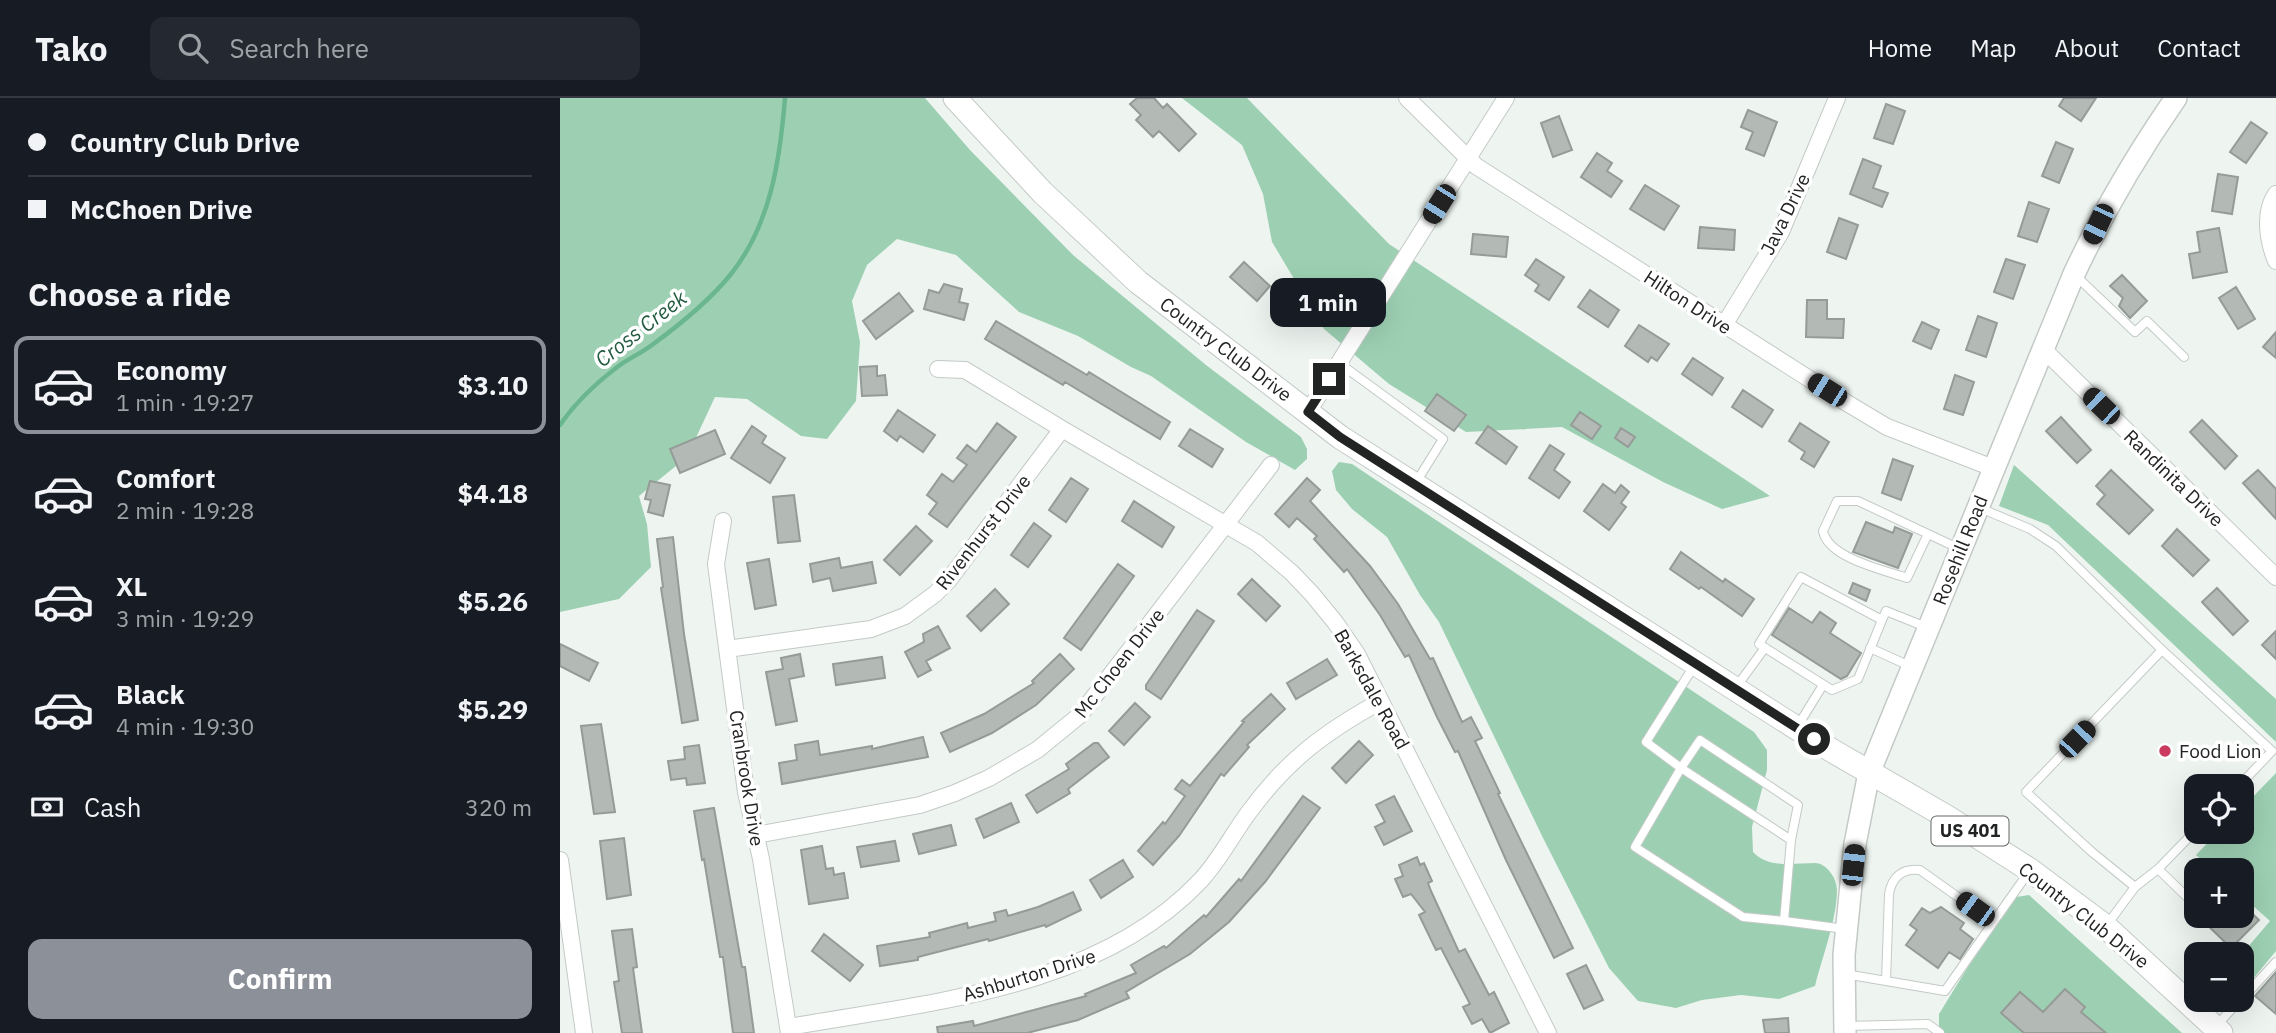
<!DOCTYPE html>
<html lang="en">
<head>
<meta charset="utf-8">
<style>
	:root { --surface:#171b24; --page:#242831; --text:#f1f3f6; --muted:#9ea1a6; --line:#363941; --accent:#8c9099 }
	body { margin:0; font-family:"IBM Plex Sans",sans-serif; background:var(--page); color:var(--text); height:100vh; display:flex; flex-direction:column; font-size:26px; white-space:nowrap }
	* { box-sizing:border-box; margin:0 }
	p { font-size:23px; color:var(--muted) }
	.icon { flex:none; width:38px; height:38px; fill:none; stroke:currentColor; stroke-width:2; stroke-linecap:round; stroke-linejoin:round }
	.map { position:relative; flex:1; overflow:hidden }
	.panel { display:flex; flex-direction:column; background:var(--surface); width:560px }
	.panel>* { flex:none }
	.guide { display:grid; align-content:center; height:154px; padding:0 28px; background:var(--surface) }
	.fabs { position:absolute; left:1624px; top:676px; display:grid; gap:14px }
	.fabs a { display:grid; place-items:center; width:70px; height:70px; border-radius:14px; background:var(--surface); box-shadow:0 7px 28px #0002; font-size:35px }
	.end { position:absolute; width:32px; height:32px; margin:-16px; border:9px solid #222423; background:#fff; box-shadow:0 0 0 4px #fff }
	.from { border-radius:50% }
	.bubble { position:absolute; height:49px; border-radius:14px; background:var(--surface); box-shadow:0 7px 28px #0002; font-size:23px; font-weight:700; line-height:49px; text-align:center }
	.car { position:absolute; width:21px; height:42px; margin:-21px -10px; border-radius:9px; box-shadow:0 0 5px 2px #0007; background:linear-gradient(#222 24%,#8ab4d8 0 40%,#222 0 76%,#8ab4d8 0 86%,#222 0) }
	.guide b { display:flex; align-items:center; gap:24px; height:66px; font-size:26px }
	.guide b+b { border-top:2px solid var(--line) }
	.guide i { width:18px; height:18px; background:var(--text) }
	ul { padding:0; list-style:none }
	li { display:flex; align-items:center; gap:21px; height:98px; margin:0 14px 10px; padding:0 14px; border:4px solid transparent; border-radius:14px }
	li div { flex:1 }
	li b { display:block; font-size:26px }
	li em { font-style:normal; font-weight:700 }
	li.selected { border-color:var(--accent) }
	li>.icon { width:63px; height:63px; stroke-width:1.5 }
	h2 { padding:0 28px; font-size:32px; line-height:84px }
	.pay { display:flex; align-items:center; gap:18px; height:77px; padding:0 28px; font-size:26px }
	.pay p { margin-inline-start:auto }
	.primary-button { display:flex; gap:14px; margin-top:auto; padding:14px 28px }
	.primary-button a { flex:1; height:80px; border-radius:14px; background:var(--accent); color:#fff; font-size:28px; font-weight:700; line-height:80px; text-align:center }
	header { display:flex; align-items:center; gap:42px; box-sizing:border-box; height:98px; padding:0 35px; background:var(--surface); border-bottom:2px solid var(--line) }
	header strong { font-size:33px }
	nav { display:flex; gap:38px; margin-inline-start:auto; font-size:24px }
	.search { width:490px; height:63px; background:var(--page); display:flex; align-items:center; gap:18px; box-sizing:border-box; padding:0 24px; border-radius:14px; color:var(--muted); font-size:26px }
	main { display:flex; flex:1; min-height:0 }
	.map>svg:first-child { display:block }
	.green { fill:#9dd0b3 }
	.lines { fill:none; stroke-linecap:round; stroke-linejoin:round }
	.stream { stroke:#6ab68e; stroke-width:4.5 }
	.building { fill:#b3b9b5; stroke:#959b97; stroke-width:2 }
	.lane-casing { stroke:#c3cac6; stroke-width:10 }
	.street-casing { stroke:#c3cac6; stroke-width:18 }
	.secondary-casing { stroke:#c3cac6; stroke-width:24 }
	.primary-casing { stroke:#c3cac6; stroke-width:25 }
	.lane { stroke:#fff; stroke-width:8 }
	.street { stroke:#fff; stroke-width:16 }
	.secondary { stroke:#fff; stroke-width:21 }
	.primary { stroke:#fff; stroke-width:23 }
	.route { stroke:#222423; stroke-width:9 }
	.poi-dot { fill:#ca3b5f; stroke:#fff; stroke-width:2.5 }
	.labels { text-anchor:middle; stroke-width:7; stroke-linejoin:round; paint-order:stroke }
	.shield { fill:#fff; stroke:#646665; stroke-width:2 }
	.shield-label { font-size:18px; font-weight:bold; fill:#222423 }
	.street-label { font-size:19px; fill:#222423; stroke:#fff }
	.poi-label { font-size:19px; fill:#222423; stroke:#fff; text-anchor:start }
	.water-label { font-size:21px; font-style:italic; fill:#225b40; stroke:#fff }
</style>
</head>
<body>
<header>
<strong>Tako</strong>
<div class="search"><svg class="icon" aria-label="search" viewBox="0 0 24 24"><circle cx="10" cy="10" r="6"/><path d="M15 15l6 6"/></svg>Search here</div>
<nav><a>Home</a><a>Map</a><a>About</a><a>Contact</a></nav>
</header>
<main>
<section class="panel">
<div class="guide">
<b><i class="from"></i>Country Club Drive</b>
<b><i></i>McChoen Drive</b>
</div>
<h2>Choose a ride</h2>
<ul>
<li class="selected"><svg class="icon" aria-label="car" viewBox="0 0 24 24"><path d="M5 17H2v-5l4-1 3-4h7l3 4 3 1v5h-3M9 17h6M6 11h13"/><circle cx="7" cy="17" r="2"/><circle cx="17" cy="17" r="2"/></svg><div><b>Economy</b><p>1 min · 19:27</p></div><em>$3.10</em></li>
<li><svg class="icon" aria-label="car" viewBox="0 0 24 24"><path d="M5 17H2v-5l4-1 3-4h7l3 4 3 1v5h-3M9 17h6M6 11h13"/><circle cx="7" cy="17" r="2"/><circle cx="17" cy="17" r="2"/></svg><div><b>Comfort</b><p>2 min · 19:28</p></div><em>$4.18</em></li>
<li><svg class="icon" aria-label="car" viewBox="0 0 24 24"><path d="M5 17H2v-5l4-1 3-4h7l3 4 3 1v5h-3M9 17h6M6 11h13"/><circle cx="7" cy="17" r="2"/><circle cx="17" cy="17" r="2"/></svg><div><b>XL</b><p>3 min · 19:29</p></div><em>$5.26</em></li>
<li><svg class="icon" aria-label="car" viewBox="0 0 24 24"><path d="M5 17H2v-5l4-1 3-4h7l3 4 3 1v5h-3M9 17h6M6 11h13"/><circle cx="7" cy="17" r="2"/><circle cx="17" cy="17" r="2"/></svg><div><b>Black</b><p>4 min · 19:30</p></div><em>$5.29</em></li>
</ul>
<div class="pay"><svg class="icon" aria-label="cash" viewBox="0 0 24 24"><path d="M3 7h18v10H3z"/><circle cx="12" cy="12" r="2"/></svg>Cash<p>320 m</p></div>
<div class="primary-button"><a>Confirm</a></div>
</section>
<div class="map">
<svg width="1716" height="935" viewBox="0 0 1716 935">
	<rect width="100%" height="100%" fill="#eef5f1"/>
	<path class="green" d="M 0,0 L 365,0 L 410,52 L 513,157 L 646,267 L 741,339 L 747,351 L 747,361 L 735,372 L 686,344 L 591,278 L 571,269 L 518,238 L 459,214 L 396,157 L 337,141 L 307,167 L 292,203 L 300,244 L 296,303 L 267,341 L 241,338 L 187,301 L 155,299 L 127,359 L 79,398 L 87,426 L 91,469 L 59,501 L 0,514 Z
		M 622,0 L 687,0 L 829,146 L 1210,398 L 1162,411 L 1103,384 L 1002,329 L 906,334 L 829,286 L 764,231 L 712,144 L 703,96 L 682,47 Z
		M 779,364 L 792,366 L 1194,634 L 1207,652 L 1207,672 L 1192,729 L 1193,754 C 1209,771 1234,765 1255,765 C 1267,765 1277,781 1277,792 C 1277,821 1262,860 1255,888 L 1219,901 L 1181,897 L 1142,902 L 1116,910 L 1078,903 L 1049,870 L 983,740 L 879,524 L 860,497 L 827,439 L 792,411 L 776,392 L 772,373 Z
		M 1454,367 L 1716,601 L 1716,644 L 1488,427 L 1439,408 Z
		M 1716,675 L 1716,853 L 1682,894 L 1682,856 L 1710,823 L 1682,798 L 1682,772 L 1653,772 L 1636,757 L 1659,733 L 1682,733 L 1682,710 Z
		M 1469,797 L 1622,935 L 1379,935 L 1379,916 L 1406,872 L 1456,799 Z"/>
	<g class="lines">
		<path class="stream" d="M 0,327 C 15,305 35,286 56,270 C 67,261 80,256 92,247 C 118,228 151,201 171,176 C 211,126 220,61 225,0"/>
	</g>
	<path class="building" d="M 577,0 L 594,0 L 603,10 L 607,6 L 636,36 L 619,53 L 599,33 L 593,39 L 576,22 L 581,17 L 570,6 Z
		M 1504,0 L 1536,0 L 1521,23 L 1499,8 Z
		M 1326,6 L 1345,13 L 1333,46 L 1314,40 Z
		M 1188,12 L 1217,24 L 1204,58 L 1186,51 L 1193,34 L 1181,29 Z
		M 999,18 L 1012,52 L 993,59 L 981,25 Z
		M 1691,24 L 1707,35 L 1686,65 L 1670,54 Z
		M 1496,44 L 1513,51 L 1499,85 L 1482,78 Z
		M 1037,55 L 1052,65 L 1047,73 L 1062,83 L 1051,99 L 1021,79 Z
		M 1303,61 L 1321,68 L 1313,90 L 1328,95 L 1322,109 L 1290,96 Z
		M 1658,76 L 1678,79 L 1672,116 L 1652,113 Z
		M 1085,87 L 1119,108 L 1104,132 L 1070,111 Z
		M 1469,104 L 1489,111 L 1477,144 L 1458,138 Z
		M 1279,120 L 1298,127 L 1286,161 L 1267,154 Z
		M 1140,129 L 1175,132 L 1174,152 L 1138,150 Z
		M 1659,130 L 1667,174 L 1633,180 L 1629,156 L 1640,154 L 1637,134 Z
		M 913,136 L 948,139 L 946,159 L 911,156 Z
		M 976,161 L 1004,179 L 989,202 L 975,193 L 979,187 L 965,177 Z
		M 1446,161 L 1465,167 L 1453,201 L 1434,194 Z
		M 684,164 L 710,188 L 697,203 L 670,179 Z
		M 1562,177 L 1587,203 L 1570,220 L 1559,208 L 1563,200 L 1550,188 Z
		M 384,186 L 402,191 L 399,204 L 408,206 L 404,222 L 364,211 L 369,192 L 379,195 Z
		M 1676,189 L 1695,221 L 1678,231 L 1659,200 Z
		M 1030,192 L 1059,212 L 1048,229 L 1018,209 Z
		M 339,195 L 353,213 L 316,241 L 303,223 Z
		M 1247,202 L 1267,202 L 1267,221 L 1284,221 L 1283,240 L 1246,239 Z
		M 1418,218 L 1437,225 L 1426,259 L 1406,252 Z
		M 436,223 L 527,277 L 529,274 L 610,324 L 600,341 L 505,284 L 503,287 L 425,241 Z
		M 1362,224 L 1379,232 L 1371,251 L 1353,243 Z
		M 1079,227 L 1109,246 L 1097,263 L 1091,259 L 1088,264 L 1065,248 Z
		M 1716,234 L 1716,260 L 1703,249 Z
		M 1133,260 L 1163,280 L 1152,297 L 1122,276 Z
		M 317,268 L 317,278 L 325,277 L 327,297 L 302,298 L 300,269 Z
		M 1395,277 L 1414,284 L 1403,317 L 1384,311 Z
		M 1183,292 L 1213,312 L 1202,329 L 1172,309 Z
		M 877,296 L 906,317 L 894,333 L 865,313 Z
		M 338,312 L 375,337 L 363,354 L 340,338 L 337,343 L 324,333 Z
		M 1020,314 L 1041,328 L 1032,341 L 1011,327 Z
		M 1501,319 L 1531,352 L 1517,365 L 1486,333 Z
		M 1642,322 L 1677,358 L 1665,371 L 1630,334 Z
		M 437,325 L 456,339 L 387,429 L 369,416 L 377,405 L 367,397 L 382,376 L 393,384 L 407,367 L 397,360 L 407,347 L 416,354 Z
		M 1240,325 L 1269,344 L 1254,369 L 1241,361 L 1245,354 L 1229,343 Z
		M 192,328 L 206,338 L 202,345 L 225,360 L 210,385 L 171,360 Z
		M 928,328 L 957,349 L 946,366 L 916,345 Z
		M 1061,330 L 1075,339 L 1068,349 L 1055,340 Z
		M 630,331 L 663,351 L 652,369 L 619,348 Z
		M 155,332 L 165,356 L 120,375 L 110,351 Z
		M 990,347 L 1004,356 L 994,372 L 1010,384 L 999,400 L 969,380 Z
		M 1333,361 L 1353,368 L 1341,402 L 1322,395 Z
		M 1551,372 L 1593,412 L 1569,436 L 1537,406 L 1545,397 L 1536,388 Z
		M 1698,372 L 1716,391 L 1716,421 L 1683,385 Z
		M 511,380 L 528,391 L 506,424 L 489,412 Z
		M 747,380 L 760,392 L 750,403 L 810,468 L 838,506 L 870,561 L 873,560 L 902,624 L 911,619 L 922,640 L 915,643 L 940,695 L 938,696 L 1013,850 L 994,860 L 946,762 L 898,653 L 895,654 L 877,619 L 849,557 L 845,559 L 820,517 L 787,471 L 784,474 L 754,441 L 757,438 L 737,420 L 729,429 L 715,416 Z
		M 90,383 L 110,387 L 103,418 L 88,414 L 91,402 L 85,401 Z
		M 1043,386 L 1055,395 L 1061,387 L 1069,394 L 1061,405 L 1066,409 L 1049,432 L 1024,413 Z
		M 234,397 L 240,443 L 218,445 L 213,399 Z
		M 574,403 L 614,429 L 602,449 L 562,423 Z
		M 1306,424 L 1333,435 L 1335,429 L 1352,436 L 1338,470 L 1293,454 Z
		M 474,425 L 491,438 L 468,469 L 451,457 Z
		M 356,428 L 372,443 L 340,477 L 324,462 Z
		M 1617,431 L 1649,462 L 1633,478 L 1602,448 Z
		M 113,439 L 124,536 L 138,622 L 122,625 L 101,490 L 103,489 L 97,441 Z
		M 1121,454 L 1163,484 L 1165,481 L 1194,501 L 1182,518 L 1141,489 L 1139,491 L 1110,471 Z
		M 279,460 L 281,470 L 312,464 L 316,485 L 273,493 L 270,480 L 253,484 L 250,466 Z
		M 209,461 L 216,507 L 195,511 L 187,465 Z
		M 558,466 L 574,478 L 521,552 L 504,540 Z
		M 692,481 L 720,508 L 706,523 L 678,496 Z
		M 1293,485 L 1310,492 L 1306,503 L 1289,495 Z
		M 1657,490 L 1688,523 L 1673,537 L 1642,504 Z
		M 435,491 L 449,506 L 421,533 L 407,518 Z
		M 1229,510 L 1252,525 L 1260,514 L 1276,525 L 1270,535 L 1301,555 L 1287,578 L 1281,581 L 1212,537 Z
		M 637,512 L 654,523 L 601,601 L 586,591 L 586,587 Z
		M 378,528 L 390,550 L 366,563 L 371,572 L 358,579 L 345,554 L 364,544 L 363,536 Z
		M 1716,533 L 1716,561 L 1702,547 Z
		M 0,546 L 38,565 L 29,583 L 0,568 Z
		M 240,556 L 244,578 L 229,581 L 237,623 L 216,627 L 206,574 L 223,571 L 221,560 Z
		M 500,556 L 514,571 L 476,607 L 432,635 L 390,654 L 381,635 L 424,616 L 474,585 L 472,583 Z
		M 322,559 L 325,580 L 276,587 L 273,566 Z
		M 767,561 L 777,577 L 736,601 L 727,585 Z
		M 711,596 L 725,611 L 687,647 L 689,649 L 664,678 L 661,676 L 619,738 L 593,767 L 578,753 L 603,724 L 605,726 L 625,698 L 615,691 L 622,682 L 630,688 L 684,624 L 682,623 Z
		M 575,605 L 590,619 L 564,647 L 549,633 Z
		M 41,626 L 55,714 L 34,716 L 21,628 Z
		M 363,639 L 368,659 L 222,686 L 219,665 L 237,662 L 235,647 L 258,643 L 260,657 L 312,648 L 312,651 Z
		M 799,643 L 813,657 L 786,685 L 772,670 Z
		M 534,645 L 538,645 L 549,659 L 508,691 L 510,695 L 477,715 L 466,697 L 509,671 L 506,666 Z
		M 139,647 L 145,685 L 127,687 L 126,680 L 111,682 L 108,663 L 125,661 L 124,649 Z
		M 743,698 L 760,710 L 705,784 L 669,824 L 630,856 L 566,894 L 569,900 L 518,922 L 467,935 L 378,935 L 377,929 L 413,923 L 414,928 L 526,898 L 525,896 L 576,875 L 571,867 L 604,848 L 606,850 L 644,817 L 646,819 L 679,781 L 681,783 Z
		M 834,698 L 852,733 L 824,747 L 815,729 L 825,724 L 816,707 Z
		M 451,705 L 459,724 L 424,740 L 416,721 Z
		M 154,710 L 182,869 L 185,869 L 194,935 L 173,935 L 163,859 L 160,859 L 144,761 L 142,762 L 134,713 Z
		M 391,727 L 396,747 L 359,756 L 353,736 Z
		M 64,740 L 71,797 L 47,801 L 40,743 Z
		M 335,743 L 339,763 L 301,769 L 297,749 Z
		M 262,748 L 266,771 L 273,770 L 274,777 L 284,775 L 288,800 L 249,806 L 241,752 Z
		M 857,759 L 860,767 L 864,765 L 872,783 L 868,785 L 871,793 L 899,854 L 905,851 L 929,897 L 934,894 L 949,925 L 930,935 L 922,921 L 912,926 L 903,909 L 910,906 L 881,850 L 876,852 L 859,817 L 865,814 L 851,796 L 843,799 L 835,781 L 843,778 L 839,767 Z
		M 563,762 L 573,779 L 541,800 L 530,782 Z
		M 513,794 L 521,812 L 486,829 L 485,827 L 429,843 L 428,841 L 358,859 L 358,862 L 320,868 L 317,848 L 370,839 L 369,835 L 407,825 L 408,830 L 436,823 L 434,815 L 446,812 L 448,818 L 478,809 Z
		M 1682,806 L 1699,822 L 1671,850 L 1637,817 L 1682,817 Z
		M 1381,809 L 1404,825 L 1400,831 L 1413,841 L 1400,861 L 1389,854 L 1378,870 L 1346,847 L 1357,832 L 1350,827 L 1362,810 L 1370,815 Z
		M 72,831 L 77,869 L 73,870 L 82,935 L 62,935 L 54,884 L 59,883 L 52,833 Z
		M 264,836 L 303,867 L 290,883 L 252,853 Z
		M 1026,867 L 1043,902 L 1024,911 L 1007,876 Z
		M 1716,874 L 1716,916 L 1695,898 Z
		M 1505,891 L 1525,909 L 1521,914 L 1546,935 L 1464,935 L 1441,915 L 1460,894 L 1483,914 Z
		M 1228,920 L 1229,935 L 1205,935 L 1203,922 Z"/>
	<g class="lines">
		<g class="lane-casing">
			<path id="lane" d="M 1516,178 L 1575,234 L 1587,223 L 1624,259
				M 779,265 L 883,341 L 855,386
				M 1420,410 L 1470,431 L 1496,448 L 1602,552 L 1466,694 L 1532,754 L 1575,789 L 1546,828
				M 1368,436 L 1347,480 C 1324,472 1268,460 1263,433 L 1277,403 L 1298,403 L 1400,451
				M 1241,479 L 1322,522 L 1298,581 L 1272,592 L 1199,546 Z
				M 1322,522 L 1326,513 L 1366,529
				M 1310,550 L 1352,569
				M 1602,552 L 1712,653 L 1679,688
				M 1134,568 L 1086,644 L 1121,670 L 1231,742 L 1224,823 L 1285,831
				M 1177,588 L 1204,551
				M 1237,629 L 1263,587
				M 1598,771 L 1628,800
				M 1575,789 L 1598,771 L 1636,732
				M 1224,823 L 1183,819 L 1075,749 L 1121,670 L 1140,642 L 1238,707 L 1231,742
				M 1285,876 L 1385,893 L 1468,775
				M 1326,883 L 1329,796 C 1332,779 1342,770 1360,772 L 1433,824
				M 1682,901 L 1716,864
				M 1657,927 L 1681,901
				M 1285,928 L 1368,926 L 1380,935"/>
		</g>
		<g class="street-casing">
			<path id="street" d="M 847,0 L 916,68 L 1287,305 L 1327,329 L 1433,370
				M 1716,96 C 1703,114 1708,144 1716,163
				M 1164,227 L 1221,134 L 1277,0
				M 1482,250 L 1716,479
				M 378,271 L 405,272 L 502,331 L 697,445 L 732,475 L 752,496 L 775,524 L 797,556 L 988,935
				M 748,314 L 946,0
				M 163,423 L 156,466 L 186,694 L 201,761 L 229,935
				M 167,551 L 311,531 L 345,518 L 375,496 L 388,483 L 502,331
				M 196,737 L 360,707 L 395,695 L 429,680 L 477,652 L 520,617 L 711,367
				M 0,762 L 24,935
				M 229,929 C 368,904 537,892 640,783 C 659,763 672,737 689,714 C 727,662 765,634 821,603"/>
		</g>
		<g class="secondary-casing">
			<path id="secondary" d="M 1285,935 L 1284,857 L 1295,746 L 1309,675 L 1514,176 C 1543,114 1577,56 1616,0"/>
		</g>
		<g class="primary-casing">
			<path id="primary" d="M 395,0 L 482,94 L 578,184 L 780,339 L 1271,652 L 1387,719 L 1470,772 L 1545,828 L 1661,935"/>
		</g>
		<use href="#lane" class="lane"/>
		<use href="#street" class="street"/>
		<use href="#secondary" class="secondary"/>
		<use href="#primary" class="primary"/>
	</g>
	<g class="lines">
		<path class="route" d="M 769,281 L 748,314 L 780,339 L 1254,641"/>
	</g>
	<circle class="poi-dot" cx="1605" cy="653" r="7"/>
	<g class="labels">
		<rect class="shield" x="1371.5" y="718.5" width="77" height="29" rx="5"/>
		<g class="shield-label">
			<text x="1410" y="739">US 401</text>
		</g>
		<g class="street-label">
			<text transform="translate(1225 116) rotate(-64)" y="7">Java Drive</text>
			<text transform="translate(1128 204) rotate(33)" y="7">Hilton Drive</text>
			<text transform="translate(666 251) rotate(37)" y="7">Country Club Drive</text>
			<text transform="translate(1614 380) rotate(44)" y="7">Randinita Drive</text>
			<text transform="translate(423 434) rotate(-52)" y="7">Rivenhurst Drive</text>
			<text transform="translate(1400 452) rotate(-68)" y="7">Rosehill Road</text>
			<text transform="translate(559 565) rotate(-52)" y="7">Mc Choen Drive</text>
			<text transform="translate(812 591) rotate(61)" y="7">Barksdale Road</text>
			<text transform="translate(187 680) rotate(81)" y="7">Cranbrook Drive</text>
			<text transform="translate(1524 817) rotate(38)" y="7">Country Club Drive</text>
			<text transform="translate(469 877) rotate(-17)" y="7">Ashburton Drive</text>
		</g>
		<g class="poi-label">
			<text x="1619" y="660">Food Lion</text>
		</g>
		<g class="water-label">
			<text transform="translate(81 231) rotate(-38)" y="7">Cross Creek</text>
		</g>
	</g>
</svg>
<div class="fabs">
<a><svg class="icon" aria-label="locate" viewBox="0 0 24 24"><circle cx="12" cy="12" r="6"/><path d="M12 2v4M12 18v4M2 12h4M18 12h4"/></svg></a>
<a>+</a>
<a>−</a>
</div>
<i class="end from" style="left:1254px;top:641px"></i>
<i class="end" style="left:769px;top:281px"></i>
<div class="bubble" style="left:710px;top:180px;width:116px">1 min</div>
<i class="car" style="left:879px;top:106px;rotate:212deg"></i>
<i class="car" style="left:1538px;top:126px;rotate:205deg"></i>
<i class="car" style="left:1267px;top:292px;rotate:302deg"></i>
<i class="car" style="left:1541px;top:308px;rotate:314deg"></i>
<i class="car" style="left:1517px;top:641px;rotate:44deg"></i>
<i class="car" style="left:1293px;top:767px;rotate:6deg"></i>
<i class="car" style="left:1415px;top:811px;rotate:306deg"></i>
</div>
</main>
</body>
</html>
